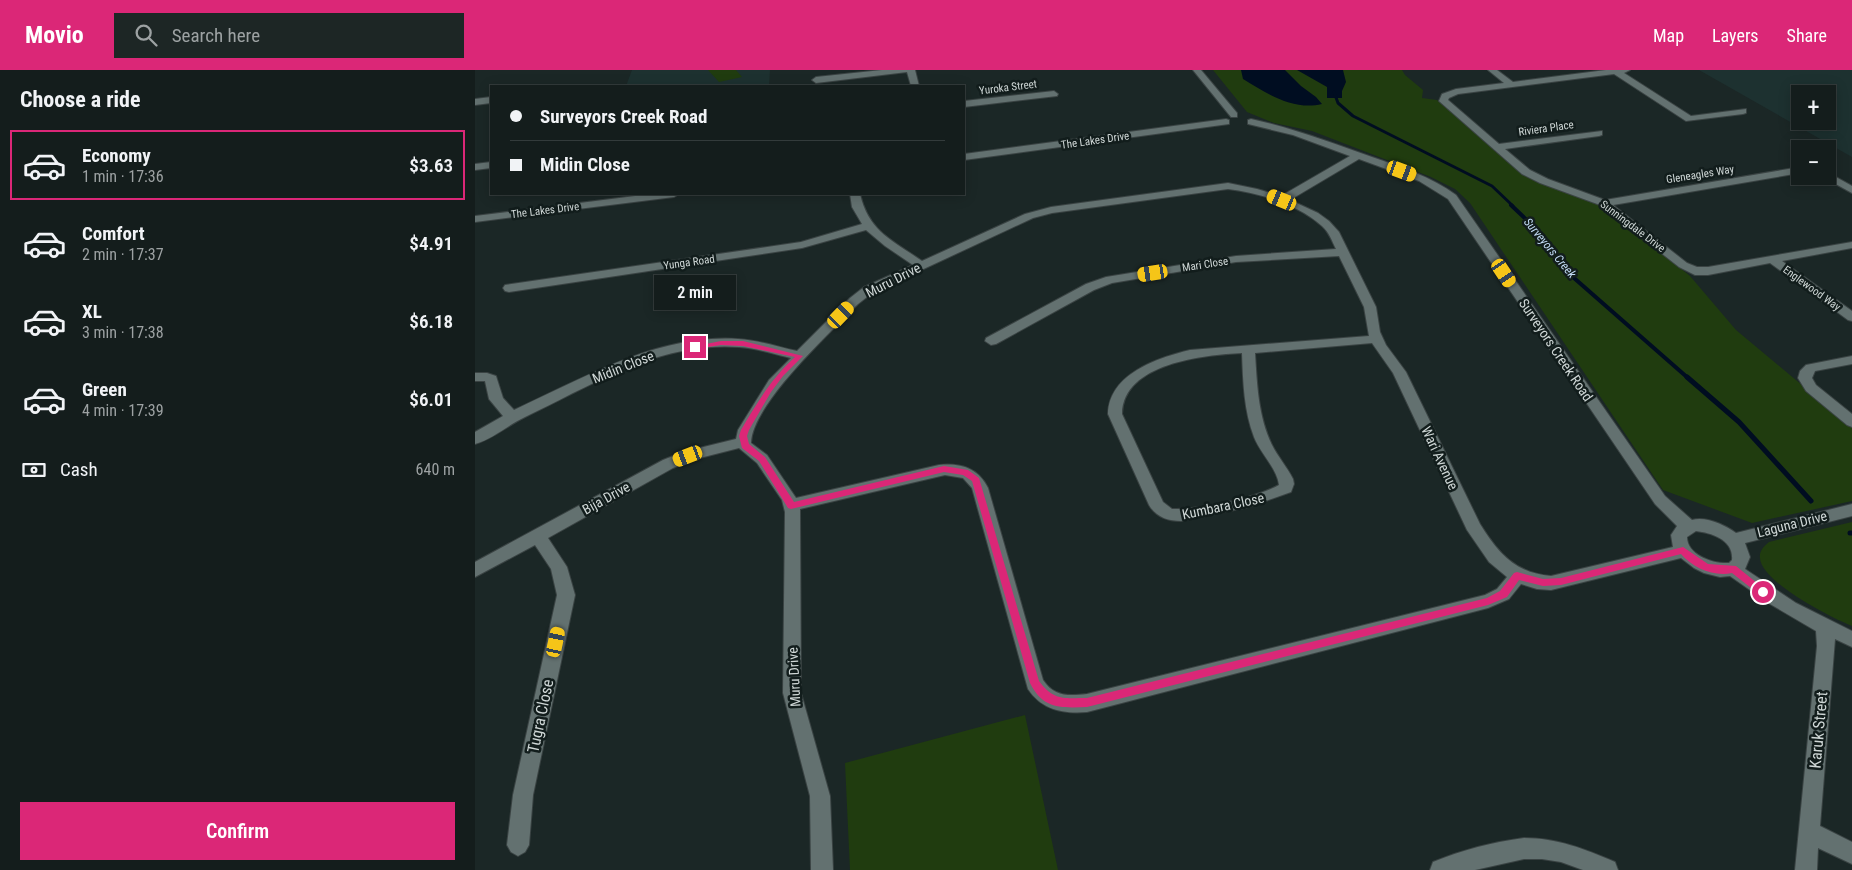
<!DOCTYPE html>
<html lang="en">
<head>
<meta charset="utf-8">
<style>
	:root { --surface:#141d1c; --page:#1d2625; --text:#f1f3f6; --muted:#9da2a3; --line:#333b3b; --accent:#db2777 }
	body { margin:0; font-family:"Roboto Condensed",sans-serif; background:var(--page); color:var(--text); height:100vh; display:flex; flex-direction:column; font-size:19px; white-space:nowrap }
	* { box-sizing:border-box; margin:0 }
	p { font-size:16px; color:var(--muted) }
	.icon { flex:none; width:28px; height:28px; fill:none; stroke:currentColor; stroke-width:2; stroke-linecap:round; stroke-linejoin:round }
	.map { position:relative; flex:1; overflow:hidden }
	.details { display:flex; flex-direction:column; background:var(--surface); width:475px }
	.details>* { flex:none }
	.hud { position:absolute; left:15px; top:15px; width:475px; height:110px; border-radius:0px; box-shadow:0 2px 12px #0003,0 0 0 1px var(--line); display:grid; align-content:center; height:110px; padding:0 20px; background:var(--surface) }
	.controls { position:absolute; left:1316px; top:15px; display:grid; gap:10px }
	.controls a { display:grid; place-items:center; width:45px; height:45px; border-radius:0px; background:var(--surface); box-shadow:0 2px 12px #0003,0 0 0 1px var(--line); font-size:25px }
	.end { position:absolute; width:22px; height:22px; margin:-11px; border:6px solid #db2777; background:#fff; box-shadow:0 0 0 2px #fff }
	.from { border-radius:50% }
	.bubble { position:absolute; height:35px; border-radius:0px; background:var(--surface); box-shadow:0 2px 12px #0003,0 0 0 1px var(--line); font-size:16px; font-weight:600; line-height:35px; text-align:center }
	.car { position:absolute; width:15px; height:30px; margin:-15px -8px; border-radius:6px; box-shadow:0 0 4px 1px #0007; background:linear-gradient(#f5c518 24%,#345 0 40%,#f5c518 0 76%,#345 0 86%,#f5c518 0) }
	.hud b { display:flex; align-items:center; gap:18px; height:48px; font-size:19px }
	.hud b+b { border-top:1px solid var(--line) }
	.hud i { width:12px; height:12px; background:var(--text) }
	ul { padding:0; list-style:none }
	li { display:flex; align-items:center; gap:15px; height:70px; margin:0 10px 8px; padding:0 10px; border:2px solid transparent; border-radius:0px }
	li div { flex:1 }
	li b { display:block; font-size:19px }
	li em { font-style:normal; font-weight:600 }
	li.on { border-color:var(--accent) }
	li>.icon { width:45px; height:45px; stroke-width:1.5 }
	h2 { padding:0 20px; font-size:22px; line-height:60px }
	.pay { display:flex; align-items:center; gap:12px; height:55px; padding:0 20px; font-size:19px }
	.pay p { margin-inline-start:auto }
	.cta { display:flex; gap:10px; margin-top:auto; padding:10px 20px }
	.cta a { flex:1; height:58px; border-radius:0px; background:var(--accent); color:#fff; font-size:20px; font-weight:600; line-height:58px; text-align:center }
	header { display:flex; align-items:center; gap:30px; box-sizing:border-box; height:70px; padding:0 25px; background:var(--accent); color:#fff }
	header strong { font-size:24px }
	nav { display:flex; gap:28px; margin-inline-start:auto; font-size:18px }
	.search { width:350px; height:45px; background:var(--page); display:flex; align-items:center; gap:12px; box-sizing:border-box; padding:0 18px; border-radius:0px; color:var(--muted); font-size:19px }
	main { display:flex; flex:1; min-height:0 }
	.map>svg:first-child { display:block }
	.built { fill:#1d3130; fill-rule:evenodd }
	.green { fill:#203c0f }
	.water { fill:#000d21 }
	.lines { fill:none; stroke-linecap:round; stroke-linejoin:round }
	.stream-far2 { stroke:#000d21; stroke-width:3 }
	.stream-far1 { stroke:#000d21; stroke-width:4 }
	.stream { stroke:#000d21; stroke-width:5 }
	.minor-casing { stroke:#3a4343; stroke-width:2 }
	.minor { fill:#637170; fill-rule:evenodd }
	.route { fill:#db2777 }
	.labels { text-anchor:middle; stroke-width:5; stroke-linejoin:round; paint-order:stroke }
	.far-street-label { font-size:11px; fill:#cfd7d6; stroke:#121d1c }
	.far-water-label { font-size:12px; font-style:italic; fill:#c2dbf5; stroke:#121d1c }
	.street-label { font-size:14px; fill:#cfd7d6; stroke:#121d1c }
	.near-street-label { font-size:16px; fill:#cfd7d6; stroke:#121d1c }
</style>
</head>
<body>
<header>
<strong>Movio</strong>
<div class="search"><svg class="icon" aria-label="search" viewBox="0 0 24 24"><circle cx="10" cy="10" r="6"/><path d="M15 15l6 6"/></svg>Search here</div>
<nav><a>Map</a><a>Layers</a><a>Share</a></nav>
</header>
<main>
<section class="details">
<h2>Choose a ride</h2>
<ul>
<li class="on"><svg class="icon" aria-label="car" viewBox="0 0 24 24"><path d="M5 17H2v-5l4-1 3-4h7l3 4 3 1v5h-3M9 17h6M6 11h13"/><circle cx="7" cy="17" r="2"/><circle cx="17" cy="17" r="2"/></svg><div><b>Economy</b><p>1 min · 17:36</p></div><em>$3.63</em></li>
<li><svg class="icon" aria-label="car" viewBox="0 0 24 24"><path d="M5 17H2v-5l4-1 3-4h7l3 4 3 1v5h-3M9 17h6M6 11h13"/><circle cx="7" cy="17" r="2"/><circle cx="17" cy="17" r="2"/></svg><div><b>Comfort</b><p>2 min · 17:37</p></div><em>$4.91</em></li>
<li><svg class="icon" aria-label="car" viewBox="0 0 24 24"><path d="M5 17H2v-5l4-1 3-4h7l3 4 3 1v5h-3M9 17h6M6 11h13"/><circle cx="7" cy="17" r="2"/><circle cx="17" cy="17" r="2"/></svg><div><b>XL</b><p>3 min · 17:38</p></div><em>$6.18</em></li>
<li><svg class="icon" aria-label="car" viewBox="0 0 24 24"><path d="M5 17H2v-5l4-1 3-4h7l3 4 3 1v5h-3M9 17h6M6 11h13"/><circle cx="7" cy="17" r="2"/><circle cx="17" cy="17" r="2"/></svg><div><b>Green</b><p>4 min · 17:39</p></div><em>$6.01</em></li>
</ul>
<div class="pay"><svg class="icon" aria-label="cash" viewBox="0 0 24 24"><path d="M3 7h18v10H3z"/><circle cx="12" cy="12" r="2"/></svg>Cash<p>640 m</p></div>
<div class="cta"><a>Confirm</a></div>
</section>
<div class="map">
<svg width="1377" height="800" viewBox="0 0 1377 800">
	<rect width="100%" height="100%" fill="#1b2726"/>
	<path class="built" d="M 157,0 L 295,0 L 294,16 L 151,16 Z
		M 1224,0 L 1377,0 L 1377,87 ZM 1325,24 L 1352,24 L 1352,51 L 1325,51 Z"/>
	<path class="green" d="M 233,0 L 261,0 L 267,7 L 244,12 Z
		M 738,0 L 927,0 L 930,5 L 948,20 L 947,28 L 962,30 L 1047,103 L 1126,134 L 1215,206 L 1261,260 L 1377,357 L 1377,431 L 1277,453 L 1188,420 L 995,133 L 980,119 L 956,107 L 837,61 L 799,53 L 772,42 Z
		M 1377,452 L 1377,556 C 1357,548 1286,512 1285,488 C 1284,481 1289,476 1294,472 Z
		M 550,645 L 583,800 L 375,800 L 370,693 Z"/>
	<path class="water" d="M 766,0 L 810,0 L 826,16 L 841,27 L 847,34 C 818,41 791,23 768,9 Z
		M 822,0 L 868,0 L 871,12 L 867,21 L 867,28 L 852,28 L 852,17 Z"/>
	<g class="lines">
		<path class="stream-far2" d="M 859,22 L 863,33 L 878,46 L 1017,116 L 1038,136"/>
		<path class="stream-far1" d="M 1036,135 L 1058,156 L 1099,208 L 1213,308"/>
		<path class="stream" d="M 1212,307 L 1264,352 L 1336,431
			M 1375,463 L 1377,463"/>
		<g class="minor-casing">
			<path id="minor" d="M 407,0 L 440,0 L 444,16 L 436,16 L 432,2 L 341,13 L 337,10 L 341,7 Z
				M 718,0 L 726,0 L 762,43 L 762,47 L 756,47 Z
				M 1013,0 L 1022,0 L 1038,12 L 1131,0 L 1155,0 L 1149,3 L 1216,46 L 1271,39 L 1271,43 L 1268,44 L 1211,51 L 1139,4 L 983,24 L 974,28 L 973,30 L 1024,74 L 1127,61 L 1127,65 L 1124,66 L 1030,79 L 1055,100 L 1073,109 L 1130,130 L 1325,97 L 1325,103 L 1138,135 L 1212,193 L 1222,197 L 1233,197 L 1377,172 L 1377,178 L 1307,191 L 1377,241 L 1377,251 L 1373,250 L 1295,193 L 1233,205 L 1220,205 L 1204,197 L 1125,135 L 1065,113 L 1047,104 L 964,31 L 967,24 L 981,19 L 1029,13 Z
				M 579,21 L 583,24 L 582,26 L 489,37 L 489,31 Z
				M 16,27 L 16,33 L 0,35 L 0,29 Z
				M 751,49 L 754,50 L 754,54 L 489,90 L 489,84 Z
				M 776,49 C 818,58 857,73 897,87 C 926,97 955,106 981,125 L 1190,426 L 1217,450 C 1231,446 1250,455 1261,463 L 1377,434 L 1377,446 L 1270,473 L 1275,487 L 1270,499 L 1321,533 L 1377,561 L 1377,577 L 1360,569 L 1345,756 L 1377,772 L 1377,794 L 1343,778 L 1342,800 L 1320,800 L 1342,576 L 1341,561 L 1295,534 L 1255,506 L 1245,507 L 1229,503 L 1219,498 L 1206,488 L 1076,520 L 1062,519 L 1046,514 L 1034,529 L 1013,538 L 612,642 C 588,644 567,640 553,619 L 497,418 L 488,408 L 470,405 L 325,439 L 326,623 L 355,726 L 358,800 L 336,800 L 335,726 L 308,623 L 310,442 L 307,430 L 282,393 L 264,378 L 217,390 L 198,398 L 73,468 L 92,497 L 100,525 L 58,725 L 54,775 L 50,782 L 43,786 L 36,782 L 32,775 L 38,725 L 82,525 L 76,499 L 60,475 L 0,507 L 0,492 L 188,390 L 208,382 L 261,369 L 263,360 L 294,310 L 316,288 C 299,284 281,278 264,277 C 186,271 117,315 50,347 C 33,355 18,369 0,374 L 0,362 L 28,346 L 14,329 L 10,311 L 0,311 L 0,303 L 12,303 L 21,306 L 28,328 L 39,340 C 109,308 182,264 263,269 C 283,270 303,277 322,281 L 375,228 L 389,217 L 438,195 L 410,176 L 391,160 L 327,178 L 34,222 L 30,221 L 28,218 L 30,215 L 326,172 L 387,154 L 377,137 L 375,124 L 385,124 C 394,162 417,170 447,191 L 550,144 L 576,137 L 753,113 L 782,119 L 806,126 L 875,86 L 818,65 L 773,54 L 773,50 ZM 884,89 L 944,111 L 973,129 L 1180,434 L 1202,456 L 1196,465 L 1198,477 L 1076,506 C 1040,503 1023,483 1005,454 L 931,302 L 911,275 L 905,262 L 901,237 L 864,162 L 854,151 L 843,143 L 815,130 ZM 753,119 C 784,123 823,134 847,156 C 854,162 857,171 861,179 L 761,186 L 631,207 L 611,214 L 511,268 L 510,271 L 516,275 L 521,274 L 619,220 L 637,213 L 761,192 L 864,186 L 889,237 L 894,266 L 715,280 C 682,288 634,304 633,344 L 674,435 C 681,447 693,451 706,451 L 774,437 L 816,422 L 819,414 L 818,409 C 812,397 803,387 797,375 C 783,346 782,314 780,283 L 897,273 L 918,303 L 992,460 L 1014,492 L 1032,507 L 1022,519 L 1010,525 L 612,624 C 594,626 579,627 568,610 L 513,418 C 503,398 486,393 464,395 L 321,428 L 292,385 L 276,373 C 277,334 356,262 383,234 L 397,223 L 558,148 L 577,143 ZM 767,283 C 768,312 769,341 779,367 C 785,383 802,398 804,415 C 780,428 725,440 697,439 L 688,432 L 647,344 C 648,293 729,285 767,283 ZM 1221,461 C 1237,463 1259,470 1257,490 L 1254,493 C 1238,494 1212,485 1212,467 Z
				M 16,92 L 16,98 L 0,100 L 0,94 Z
				M 1352,102 L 1377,116 L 1377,123 L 1348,107 L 1352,106 Z
				M 176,124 L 204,124 L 199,127 L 0,152 L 0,146 Z
				M 1377,286 L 1377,294 L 1340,301 L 1337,308 L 1341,315 L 1377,344 L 1377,357 L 1372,355 L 1331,321 L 1323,308 L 1325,301 L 1331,295 Z
				M 1049,768 C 1082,768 1110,779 1140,792 L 1143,800 L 1108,800 L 1086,792 L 1067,789 L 1049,789 L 1000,800 L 955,800 L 958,792 C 987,780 1018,772 1049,768 Z"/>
		</g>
		<use href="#minor" class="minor"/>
	</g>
	<path class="route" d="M 246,271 L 268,271 L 328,286 L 308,306 L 296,322 L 274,360 L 272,366 L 274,374 L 290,387 L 319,432 L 469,396 L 493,400 L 504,408 L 564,611 C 579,631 588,628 612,628 L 1012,528 L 1025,521 L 1039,503 L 1042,502 L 1068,509 L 1086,508 L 1208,477 L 1233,494 L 1261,496 L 1293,522 L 1288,526 L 1285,525 L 1257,503 C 1239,507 1218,498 1206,484 L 1086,515 L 1068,516 L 1044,510 L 1032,527 L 1013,535 L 612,637 C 585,638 568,639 555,613 L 497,411 L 488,405 L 469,402 L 316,439 L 313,438 L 284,391 L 267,378 L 264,366 L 266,360 C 282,333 296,309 320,287 L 268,276 L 246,275 L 220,279 L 216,277 Z"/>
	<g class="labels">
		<g class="far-street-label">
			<text transform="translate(533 17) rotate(-7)" y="4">Yuroka Street</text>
			<text transform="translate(1071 58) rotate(-8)" y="4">Riviera Place</text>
			<text transform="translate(620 70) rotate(-8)" y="4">The Lakes Drive</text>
			<text transform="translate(1225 104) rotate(-9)" y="4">Gleneagles Way</text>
			<text transform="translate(70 140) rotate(-7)" y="4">The Lakes Drive</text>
			<text transform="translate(1158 156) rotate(37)" y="4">Sunningdale Drive</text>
			<text transform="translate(214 192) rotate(-8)" y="4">Yunga Road</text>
			<text transform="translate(730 194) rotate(-9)" y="4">Mari Close</text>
			<text transform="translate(1337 218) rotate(36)" y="4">Englewood Way</text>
		</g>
		<g class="far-water-label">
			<text transform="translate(1075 178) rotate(50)" y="4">Surveyors Creek</text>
		</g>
		<g class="street-label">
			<text transform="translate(418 210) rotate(-27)" y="5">Muru Drive</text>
			<text transform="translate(1081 280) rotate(56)" y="5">Surveyors Creek Road</text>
			<text transform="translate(148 297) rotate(-22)" y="5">Midin Close</text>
			<text transform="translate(965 388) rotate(65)" y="5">Wari Avenue</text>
			<text transform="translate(131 428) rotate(-29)" y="5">Bija Drive</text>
			<text transform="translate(748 436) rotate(-12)" y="5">Kumbara Close</text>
			<text transform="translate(1317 454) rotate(-14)" y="5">Laguna Drive</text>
			<text transform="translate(319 607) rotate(-93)" y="5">Muru Drive</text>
		</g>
		<g class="near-street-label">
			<text transform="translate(65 646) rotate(-78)" y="6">Tugra Close</text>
			<text transform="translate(1343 660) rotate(-85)" y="6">Karuk Street</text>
		</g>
	</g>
</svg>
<div class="controls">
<a>+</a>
<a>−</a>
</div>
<i class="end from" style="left:1288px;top:522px"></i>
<i class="end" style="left:220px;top:277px"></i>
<div class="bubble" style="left:179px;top:205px;width:82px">2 min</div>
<i class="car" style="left:927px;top:101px;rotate:110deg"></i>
<i class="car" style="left:807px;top:130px;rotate:292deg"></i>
<i class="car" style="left:678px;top:203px;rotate:261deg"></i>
<i class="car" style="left:1029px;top:203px;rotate:146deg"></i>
<i class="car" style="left:366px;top:245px;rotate:44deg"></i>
<i class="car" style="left:213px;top:386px;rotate:249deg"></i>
<i class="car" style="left:81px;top:572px;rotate:12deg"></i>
<div class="hud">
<b><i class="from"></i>Surveyors Creek Road</b>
<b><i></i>Midin Close</b>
</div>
</div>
</main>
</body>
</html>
